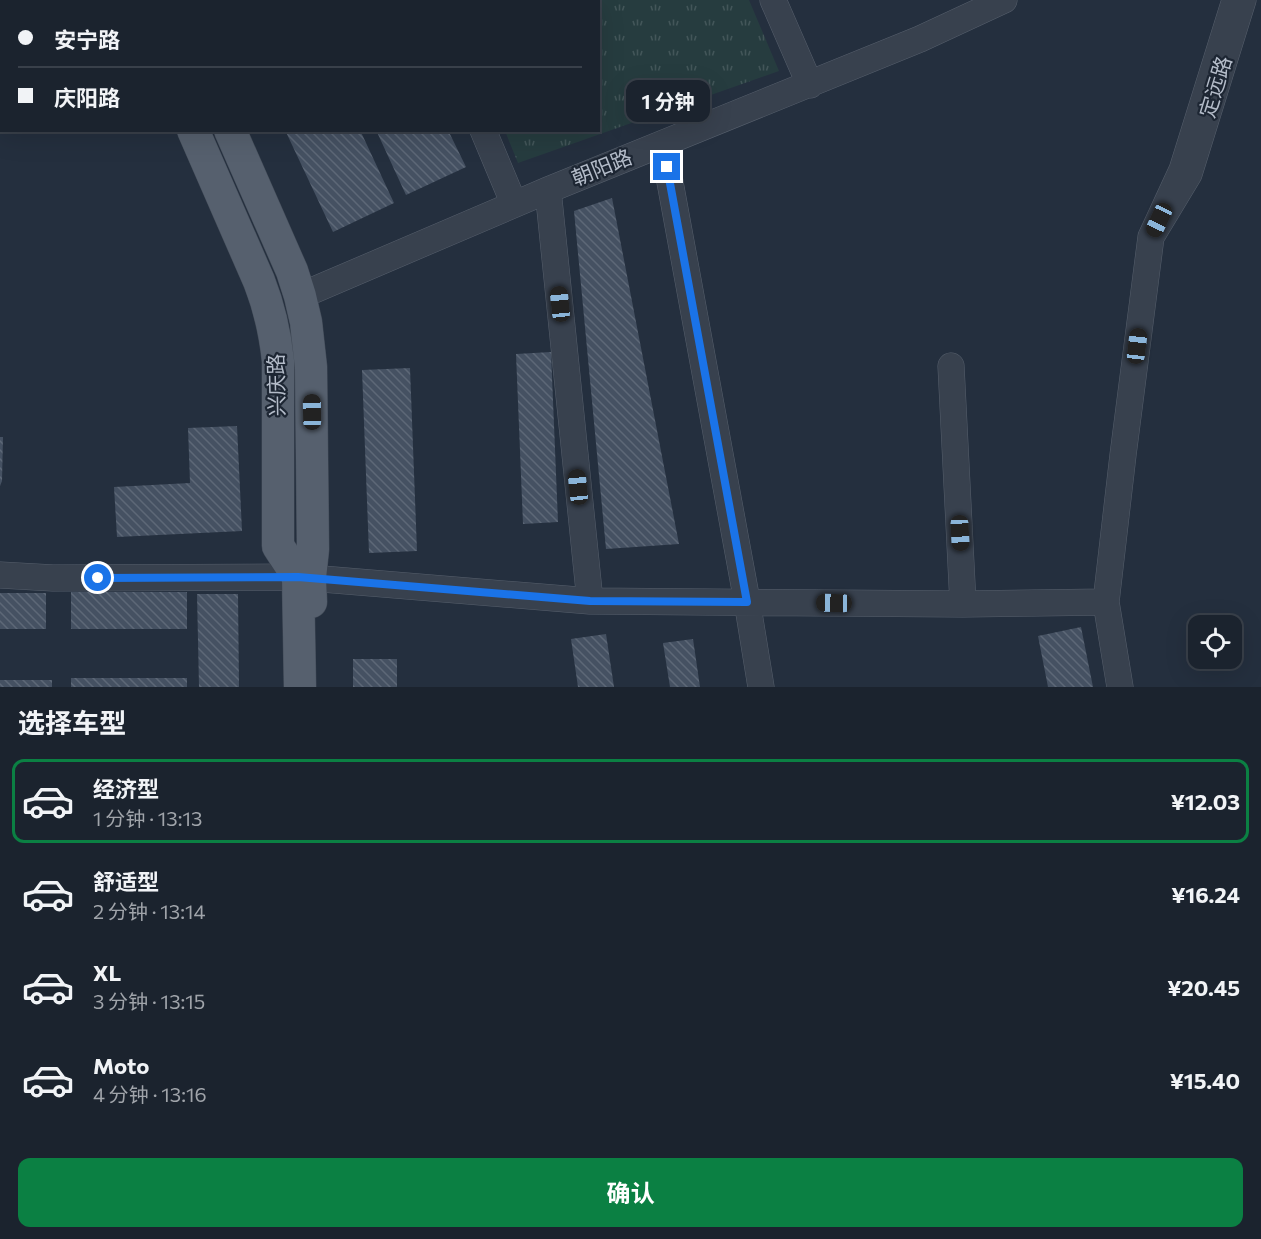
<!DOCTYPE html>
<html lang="zh">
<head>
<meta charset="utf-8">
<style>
	:root { --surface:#1b232e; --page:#242b36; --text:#f1f3f6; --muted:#a0a4aa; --line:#39404a; --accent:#0b8043 }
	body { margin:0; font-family:Commissioner,"Noto Sans SC",sans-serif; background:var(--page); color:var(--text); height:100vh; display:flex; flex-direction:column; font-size:22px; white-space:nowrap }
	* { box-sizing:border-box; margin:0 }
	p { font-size:20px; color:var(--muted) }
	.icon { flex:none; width:33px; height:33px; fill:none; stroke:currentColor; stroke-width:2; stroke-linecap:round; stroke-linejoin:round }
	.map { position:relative; height:687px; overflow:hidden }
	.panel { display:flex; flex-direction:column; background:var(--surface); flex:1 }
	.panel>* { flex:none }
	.banner { position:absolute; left:0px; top:0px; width:600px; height:132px; box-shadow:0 6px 24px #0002,0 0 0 2px var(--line); display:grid; align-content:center; height:132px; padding:0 18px; background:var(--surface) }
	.tools { position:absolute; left:1188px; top:615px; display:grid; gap:12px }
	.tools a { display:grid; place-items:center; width:54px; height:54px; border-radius:12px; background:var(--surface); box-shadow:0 6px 24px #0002,0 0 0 2px var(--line); font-size:30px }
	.end { position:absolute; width:27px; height:27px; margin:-14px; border:8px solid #1a73e8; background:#fff; box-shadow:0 0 0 3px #fff }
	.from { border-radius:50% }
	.bubble { position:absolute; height:42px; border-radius:12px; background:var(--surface); box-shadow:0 6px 24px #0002,0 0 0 2px var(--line); font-size:20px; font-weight:700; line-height:42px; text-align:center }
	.car { position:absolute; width:18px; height:36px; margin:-18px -9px; border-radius:8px; box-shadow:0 0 4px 2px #0007; background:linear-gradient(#222 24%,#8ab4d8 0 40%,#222 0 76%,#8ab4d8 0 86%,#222 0) }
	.banner b { display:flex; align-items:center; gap:21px; height:57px; font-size:22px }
	.banner b+b { border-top:2px solid var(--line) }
	.banner i { width:15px; height:15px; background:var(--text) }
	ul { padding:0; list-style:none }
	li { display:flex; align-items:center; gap:18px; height:84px; margin:0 12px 9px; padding:0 6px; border:3px solid transparent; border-radius:12px }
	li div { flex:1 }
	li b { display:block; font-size:22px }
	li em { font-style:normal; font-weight:700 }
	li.active { border-color:var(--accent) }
	li>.icon { width:54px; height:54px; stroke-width:1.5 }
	h2 { padding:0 18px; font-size:27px; line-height:72px }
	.primary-button { display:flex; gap:12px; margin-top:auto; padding:12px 18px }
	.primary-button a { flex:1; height:69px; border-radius:12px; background:var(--accent); color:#fff; font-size:24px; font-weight:700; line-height:69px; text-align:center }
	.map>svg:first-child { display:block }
	.grass { fill:url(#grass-tufts) }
	.building { fill:url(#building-back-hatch) }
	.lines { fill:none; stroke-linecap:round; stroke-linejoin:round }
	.minor-casing { stroke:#565f6c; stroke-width:27 }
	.major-casing { stroke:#414a57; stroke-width:33 }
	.minor { stroke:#38414e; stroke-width:26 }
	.major { stroke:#56606e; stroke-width:32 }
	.route { stroke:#1a73e8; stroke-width:8 }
	.labels { text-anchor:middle; stroke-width:4.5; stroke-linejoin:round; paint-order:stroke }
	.street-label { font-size:21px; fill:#b4bcc9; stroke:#1d2633 }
</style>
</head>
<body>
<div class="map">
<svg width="1261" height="687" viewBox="0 0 1261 687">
	<defs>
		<pattern id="grass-tufts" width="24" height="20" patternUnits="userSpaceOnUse" patternTransform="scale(1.5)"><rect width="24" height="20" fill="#263c3f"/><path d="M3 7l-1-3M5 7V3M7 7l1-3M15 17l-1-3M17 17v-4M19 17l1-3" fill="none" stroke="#435659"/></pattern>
		<pattern id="building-back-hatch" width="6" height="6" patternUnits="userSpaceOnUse" patternTransform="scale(1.5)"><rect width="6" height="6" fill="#455162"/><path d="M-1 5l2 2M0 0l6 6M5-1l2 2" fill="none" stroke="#5d6877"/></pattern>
	</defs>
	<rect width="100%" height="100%" fill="#242f3e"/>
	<path class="grass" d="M 450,0 L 749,0 L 779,71 L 518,163 L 505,131 L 598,130 L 598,2 L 451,2 Z"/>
	<path class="building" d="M 285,130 L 360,130 L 394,203 L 333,232 Z
		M 376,130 L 448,130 L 466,167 L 406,195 Z
		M 612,198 L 679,544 L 606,549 L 574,211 Z
		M 551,352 L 558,522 L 523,524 L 516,354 Z
		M 410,368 L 417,551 L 369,553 L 362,370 Z
		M 237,426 L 242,531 L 117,537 L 114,487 L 190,483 L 188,428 Z
		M 0,437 L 3,437 L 2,481 L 0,486 Z
		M 71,592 L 187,592 L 187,629 L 71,629 Z
		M 0,593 L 46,593 L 46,629 L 0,629 Z
		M 197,594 L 238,594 L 239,687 L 199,687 Z
		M 1081,627 L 1093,687 L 1048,687 L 1038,636 Z
		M 606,634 L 614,687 L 578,687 L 571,639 Z
		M 693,639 L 700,687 L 670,687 L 663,643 Z
		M 353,659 L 397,659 L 397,687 L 353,687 Z
		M 71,678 L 187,678 L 187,687 L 71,687 Z
		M 0,680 L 52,680 L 52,687 L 0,687 Z"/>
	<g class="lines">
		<g class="minor-casing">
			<path id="minor" d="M 427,0 L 427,2
				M 773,0 L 810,85
				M 1235,0 L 1182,170 L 1151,237 L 1189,174 L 1243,0
				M 483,130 L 514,204
				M 663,144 L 747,601 L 761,687
				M 548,190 L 590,601
				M 300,296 L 548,190 L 920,39 L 1004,0
				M 951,366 L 963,604
				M 0,575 L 53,578 L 298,577 L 590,601 L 963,604 L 1106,602
				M 1120,687 L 1106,602 L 1123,455 L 1151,237"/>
		</g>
		<g class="major-casing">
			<path id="major" d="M 136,0 L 136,2
				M 172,0 L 173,2
				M 193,130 L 259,281 C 270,309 275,332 278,361 L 278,546 L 298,577 L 300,687
				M 230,130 L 292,271 L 300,296 L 306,322 L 311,367 L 313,549 L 310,578 L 311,602"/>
		</g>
		<use href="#minor" class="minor"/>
		<use href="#major" class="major"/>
	</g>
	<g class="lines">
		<path class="route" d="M 98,578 L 298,577 L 590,601 L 747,602 L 667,167"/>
	</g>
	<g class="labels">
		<g class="street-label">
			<text transform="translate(1216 87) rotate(-73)" y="7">定远路</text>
			<text transform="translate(602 168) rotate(-22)" y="7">朝阳路</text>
			<text transform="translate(277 385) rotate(-91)" y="7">兴庆路</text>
		</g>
	</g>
</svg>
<div class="tools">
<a><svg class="icon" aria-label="locate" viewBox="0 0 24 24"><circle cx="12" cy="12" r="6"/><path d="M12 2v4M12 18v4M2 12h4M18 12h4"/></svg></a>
</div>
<i class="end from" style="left:98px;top:578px"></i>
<i class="end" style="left:667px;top:167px"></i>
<div class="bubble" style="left:626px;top:80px;width:84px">1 分钟</div>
<i class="car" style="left:1159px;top:220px;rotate:205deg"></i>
<i class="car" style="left:560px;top:304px;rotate:354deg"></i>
<i class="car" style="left:1137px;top:346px;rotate:7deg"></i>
<i class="car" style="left:312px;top:412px;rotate:359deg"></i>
<i class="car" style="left:578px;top:487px;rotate:354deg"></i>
<i class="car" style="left:960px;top:533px;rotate:177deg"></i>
<i class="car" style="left:834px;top:603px;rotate:271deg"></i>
<div class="banner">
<b><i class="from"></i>安宁路</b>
<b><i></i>庆阳路</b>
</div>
</div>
<section class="panel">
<h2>选择车型</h2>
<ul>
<li class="active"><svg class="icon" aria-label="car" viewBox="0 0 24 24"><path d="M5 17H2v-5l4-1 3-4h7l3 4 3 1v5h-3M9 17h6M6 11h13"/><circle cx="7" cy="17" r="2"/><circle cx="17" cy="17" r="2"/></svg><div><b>经济型</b><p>1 分钟 · 13:13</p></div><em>¥12.03</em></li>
<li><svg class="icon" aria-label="car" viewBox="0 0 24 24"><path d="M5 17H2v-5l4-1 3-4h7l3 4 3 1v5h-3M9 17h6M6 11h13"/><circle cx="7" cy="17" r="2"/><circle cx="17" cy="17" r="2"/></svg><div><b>舒适型</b><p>2 分钟 · 13:14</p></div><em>¥16.24</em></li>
<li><svg class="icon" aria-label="car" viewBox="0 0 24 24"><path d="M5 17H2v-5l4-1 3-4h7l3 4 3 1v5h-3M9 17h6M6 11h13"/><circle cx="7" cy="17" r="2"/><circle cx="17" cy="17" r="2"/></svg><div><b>XL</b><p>3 分钟 · 13:15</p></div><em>¥20.45</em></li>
<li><svg class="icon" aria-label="car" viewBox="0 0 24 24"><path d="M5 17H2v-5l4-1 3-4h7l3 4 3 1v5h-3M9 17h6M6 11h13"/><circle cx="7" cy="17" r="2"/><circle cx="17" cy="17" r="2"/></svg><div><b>Moto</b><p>4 分钟 · 13:16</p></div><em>¥15.40</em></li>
</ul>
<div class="primary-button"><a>确认</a></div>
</section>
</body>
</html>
